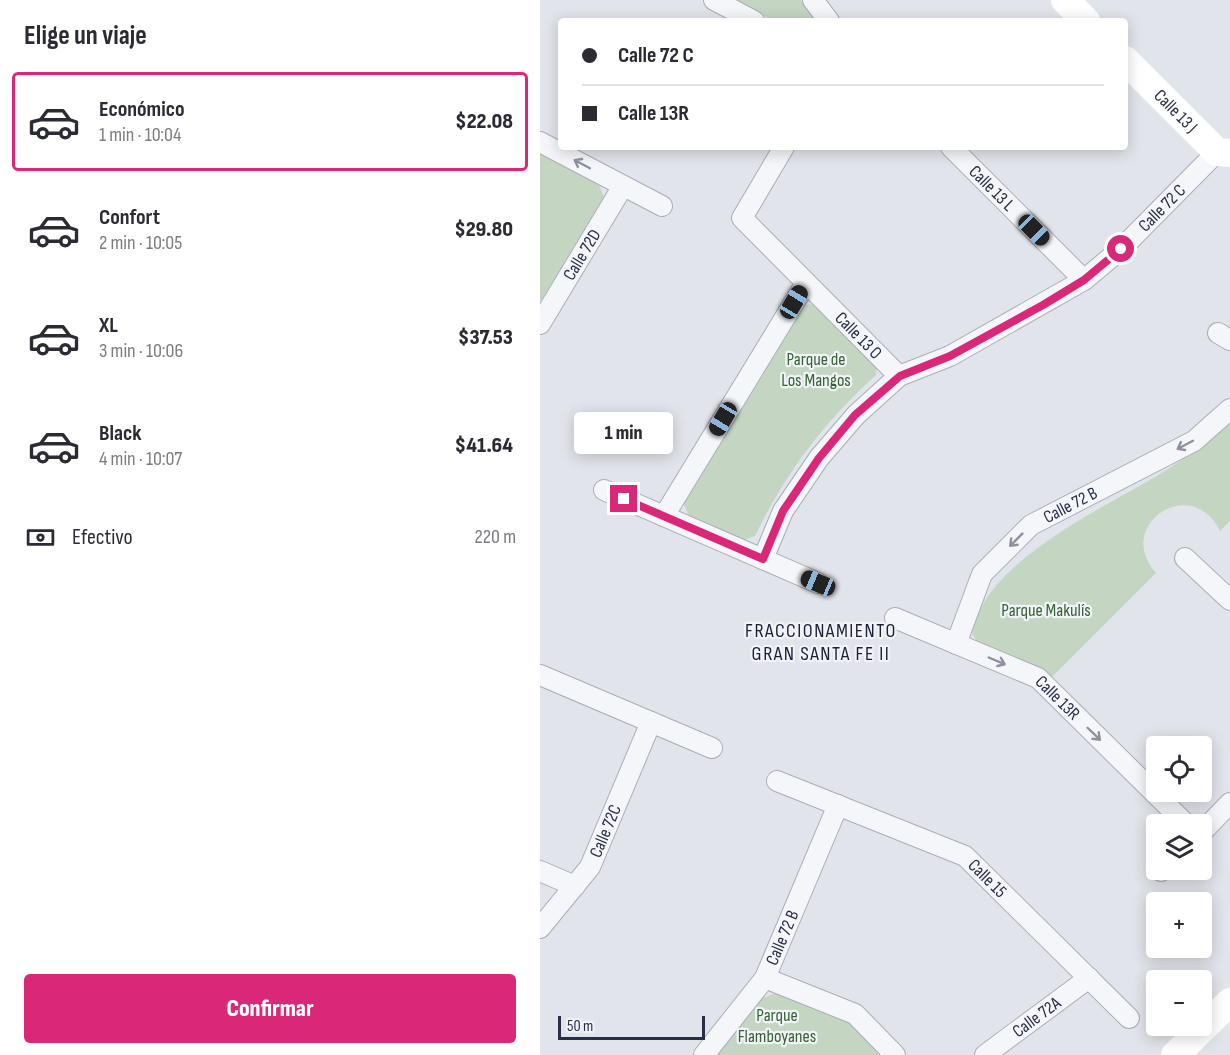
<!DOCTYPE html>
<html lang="es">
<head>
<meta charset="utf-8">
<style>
	:root { --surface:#fff; --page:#f2f2f3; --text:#2b2b33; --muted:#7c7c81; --line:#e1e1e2; --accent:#db2777 }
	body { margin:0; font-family:"Sofia Sans Condensed",sans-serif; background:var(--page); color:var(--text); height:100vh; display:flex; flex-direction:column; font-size:22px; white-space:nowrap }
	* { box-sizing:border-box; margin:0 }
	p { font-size:20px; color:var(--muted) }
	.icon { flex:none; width:33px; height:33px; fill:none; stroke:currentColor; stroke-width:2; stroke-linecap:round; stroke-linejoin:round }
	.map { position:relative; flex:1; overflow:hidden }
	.sheet { display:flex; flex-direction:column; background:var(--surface); width:540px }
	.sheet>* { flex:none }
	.hud { position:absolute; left:18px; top:18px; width:570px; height:132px; border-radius:6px; box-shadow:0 3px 15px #0003; display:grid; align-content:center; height:132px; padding:0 24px; background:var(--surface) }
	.tools { position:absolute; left:606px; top:736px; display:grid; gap:12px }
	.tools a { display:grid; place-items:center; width:66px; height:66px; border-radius:6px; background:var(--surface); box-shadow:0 3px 15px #0003; font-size:30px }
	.scale { position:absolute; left:18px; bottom:15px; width:147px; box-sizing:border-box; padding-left:6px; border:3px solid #282e45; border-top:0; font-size:16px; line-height:21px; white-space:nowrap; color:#282e45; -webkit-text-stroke:4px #f2f3f8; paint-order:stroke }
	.end { position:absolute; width:27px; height:27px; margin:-14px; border:8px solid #db2777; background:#fff; box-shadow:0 0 0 3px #fff }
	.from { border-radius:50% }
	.bubble { position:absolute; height:42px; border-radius:6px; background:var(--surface); box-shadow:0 3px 15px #0003; font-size:20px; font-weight:800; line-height:42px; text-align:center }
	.car { position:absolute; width:18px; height:36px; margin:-18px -9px; border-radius:8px; box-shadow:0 0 4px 2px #0007; background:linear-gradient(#222 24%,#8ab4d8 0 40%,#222 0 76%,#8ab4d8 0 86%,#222 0) }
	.hud b { display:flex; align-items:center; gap:21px; height:57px; font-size:22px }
	.hud b+b { border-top:2px solid var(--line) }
	.hud i { width:15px; height:15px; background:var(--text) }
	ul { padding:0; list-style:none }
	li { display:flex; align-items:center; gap:18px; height:99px; margin:0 12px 9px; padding:0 12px; border:3px solid transparent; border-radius:6px }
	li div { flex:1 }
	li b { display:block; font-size:22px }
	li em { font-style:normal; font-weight:800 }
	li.current { border-color:var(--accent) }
	li>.icon { width:54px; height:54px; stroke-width:1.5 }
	h2 { padding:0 24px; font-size:27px; line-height:72px }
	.pay { display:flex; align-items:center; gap:15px; height:66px; padding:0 24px; font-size:22px }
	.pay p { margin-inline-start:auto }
	.cta { display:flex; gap:12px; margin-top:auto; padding:12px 24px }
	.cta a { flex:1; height:69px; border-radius:6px; background:var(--accent); color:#fff; font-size:24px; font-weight:800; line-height:69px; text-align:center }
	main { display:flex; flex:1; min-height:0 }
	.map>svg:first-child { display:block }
	.green { fill:#c4d6c2 }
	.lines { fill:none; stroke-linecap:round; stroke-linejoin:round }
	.street-casing { stroke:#aaadb9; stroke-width:22 }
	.street { stroke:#f5f6f9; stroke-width:20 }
	.secondary { stroke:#fff; stroke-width:28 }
	.oneway { stroke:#8e929f }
	.route { stroke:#db2777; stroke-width:8 }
	.labels { text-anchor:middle; stroke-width:4.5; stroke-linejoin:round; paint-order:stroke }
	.street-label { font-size:18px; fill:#282e45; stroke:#f2f3f8 }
	.park-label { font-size:18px; fill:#356234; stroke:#f2f3f8 }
	.neighbourhood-label { font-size:20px; letter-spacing:1.5px; fill:#1a1f36; stroke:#f2f3f8 }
</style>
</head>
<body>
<main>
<section class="sheet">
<h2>Elige un viaje</h2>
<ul>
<li class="current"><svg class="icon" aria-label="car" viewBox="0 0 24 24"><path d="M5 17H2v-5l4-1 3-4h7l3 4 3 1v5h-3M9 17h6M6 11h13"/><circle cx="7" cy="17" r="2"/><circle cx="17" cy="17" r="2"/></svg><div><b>Económico</b><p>1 min · 10:04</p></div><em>$22.08</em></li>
<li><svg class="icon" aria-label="car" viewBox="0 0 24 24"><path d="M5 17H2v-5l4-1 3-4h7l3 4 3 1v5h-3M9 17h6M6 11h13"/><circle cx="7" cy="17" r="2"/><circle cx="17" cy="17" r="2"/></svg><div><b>Confort</b><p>2 min · 10:05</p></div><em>$29.80</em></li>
<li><svg class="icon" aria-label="car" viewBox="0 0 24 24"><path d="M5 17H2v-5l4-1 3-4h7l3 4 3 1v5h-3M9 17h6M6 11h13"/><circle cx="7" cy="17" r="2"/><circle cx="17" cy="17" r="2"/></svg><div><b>XL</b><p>3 min · 10:06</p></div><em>$37.53</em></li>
<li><svg class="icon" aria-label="car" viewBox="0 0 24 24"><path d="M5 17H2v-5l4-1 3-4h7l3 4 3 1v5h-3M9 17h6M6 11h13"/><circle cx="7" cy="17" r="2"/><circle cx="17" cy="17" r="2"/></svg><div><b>Black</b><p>4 min · 10:07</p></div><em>$41.64</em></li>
</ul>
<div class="pay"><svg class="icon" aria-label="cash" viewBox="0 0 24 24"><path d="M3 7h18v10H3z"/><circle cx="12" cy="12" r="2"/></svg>Efectivo<p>220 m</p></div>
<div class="cta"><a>Confirmar</a></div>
</section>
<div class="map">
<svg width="690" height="1055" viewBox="0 0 690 1055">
	<rect width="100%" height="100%" fill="#e2e4eb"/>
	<path class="green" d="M 194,0 L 261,0 L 277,21 L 233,21 Z
		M 0,154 L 59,185 L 64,197 L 0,303 Z
		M 274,304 L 337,366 L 336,375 C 284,422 245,474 215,536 L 204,540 L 149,517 L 144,504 L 263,305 Z
		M 690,424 L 690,521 L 680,531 C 652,473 573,525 616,573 L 512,677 L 491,663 L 437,641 L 432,634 C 443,561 567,507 623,472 C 647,457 669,441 690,424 Z
		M 237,993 L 311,1024 L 342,1055 L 176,1055 L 222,998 Z"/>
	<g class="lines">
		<g class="street-casing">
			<g id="street">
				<path d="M 174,0 L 214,21"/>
				<path d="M 273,0 L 289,21"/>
				<path d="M 0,142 L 122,206"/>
				<path id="s1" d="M 244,147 L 202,218 L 359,376"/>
				<path id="s2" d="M 411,147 L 544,280"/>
				<path id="s3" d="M 0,324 L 83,186"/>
				<path d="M 678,333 L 690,340"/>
				<path d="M 64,490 L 278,583"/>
				<path d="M 124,516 L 266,283"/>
				<path d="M 645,558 L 690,600"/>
				<path id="s4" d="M 223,559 L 243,511 L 279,458 L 316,415 L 359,376 L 410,356 L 544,280 L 581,249 L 677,152"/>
				<path id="s5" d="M 355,618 L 498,678 L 647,825"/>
				<path id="s6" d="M 416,644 L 442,574 L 491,525 L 654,441 L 690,409"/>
				<path d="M 0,675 L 172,748"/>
				<path id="s7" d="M 237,781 L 425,856 L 589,1018"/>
				<path d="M 662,832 L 690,803"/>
				<path d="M 0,871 L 35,886"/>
				<path d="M 621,871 L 622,870"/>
				<path id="s8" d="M 0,928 L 50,867 L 111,722"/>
				<path d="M 225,978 L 315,1014 L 355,1055"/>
				<path id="s9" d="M 164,1055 L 225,978 L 298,805"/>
				<path id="s10" d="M 445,1055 L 549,978"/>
			</g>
		</g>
		<use href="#street" class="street"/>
		<g class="secondary">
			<path d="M 525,0 L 546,21"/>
			<path id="s11" d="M 585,60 L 677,152 L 690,153"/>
			<path d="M 635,1055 L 690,1002"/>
		</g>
	</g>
	<defs><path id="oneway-shaft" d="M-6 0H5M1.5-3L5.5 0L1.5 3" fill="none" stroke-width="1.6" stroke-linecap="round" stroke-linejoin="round" transform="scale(1.5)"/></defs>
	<g class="oneway">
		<use href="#oneway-shaft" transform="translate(42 164) rotate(-152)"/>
		<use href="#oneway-shaft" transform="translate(645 445) rotate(152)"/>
		<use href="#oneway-shaft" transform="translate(476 540) rotate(135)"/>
		<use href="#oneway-shaft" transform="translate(457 661) rotate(23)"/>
		<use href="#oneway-shaft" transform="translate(554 734) rotate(44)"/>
	</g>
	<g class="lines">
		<path class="route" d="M 84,499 L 223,559 L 243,511 L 279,458 L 315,415 L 360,376 L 410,356 L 503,305 L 544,280 L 581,249"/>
	</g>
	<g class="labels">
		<g class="street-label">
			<text dy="6" stroke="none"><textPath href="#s11" startOffset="72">Calle 13 J</textPath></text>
			<text dy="6" stroke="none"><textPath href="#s2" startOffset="58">Calle 13 L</textPath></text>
			<text dy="6" stroke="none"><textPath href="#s4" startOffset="546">Calle 72 C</textPath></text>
			<text dy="6" stroke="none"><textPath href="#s3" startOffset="81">Calle 72D</textPath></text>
			<text dy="6" stroke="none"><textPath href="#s1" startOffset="248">Calle 13 O</textPath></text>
			<text dy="6" stroke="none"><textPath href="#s6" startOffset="188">Calle 72 B</textPath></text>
			<text dy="6" stroke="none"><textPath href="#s5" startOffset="183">Calle 13R</textPath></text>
			<text dy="6" stroke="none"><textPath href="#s8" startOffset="118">Calle 72C</textPath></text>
			<text dy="6" stroke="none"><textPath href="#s7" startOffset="234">Calle 15</textPath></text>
			<text dy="6" stroke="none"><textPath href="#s9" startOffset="142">Calle 72 B</textPath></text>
			<text dy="6" stroke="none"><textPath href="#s10" startOffset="64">Calle 72A</textPath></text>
		</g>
		<g class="park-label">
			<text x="276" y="365">Parque de<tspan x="276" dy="21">Los Mangos</tspan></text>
			<text x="506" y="616">Parque Makulís</text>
			<text x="237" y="1021">Parque<tspan x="237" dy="21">Flamboyanes</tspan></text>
		</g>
		<g class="neighbourhood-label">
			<text x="281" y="637">FRACCIONAMIENTO<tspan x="281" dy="23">GRAN SANTA FE II</tspan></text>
		</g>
	</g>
</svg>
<div class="tools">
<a><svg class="icon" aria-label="locate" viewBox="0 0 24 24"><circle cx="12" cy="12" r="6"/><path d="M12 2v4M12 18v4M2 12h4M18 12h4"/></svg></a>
<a><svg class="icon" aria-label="layers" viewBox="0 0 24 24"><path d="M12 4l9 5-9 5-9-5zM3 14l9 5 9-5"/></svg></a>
<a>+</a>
<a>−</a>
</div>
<div class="scale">50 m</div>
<i class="end from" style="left:581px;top:249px"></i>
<i class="end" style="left:84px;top:499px"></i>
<div class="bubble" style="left:34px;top:412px;width:99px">1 min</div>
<i class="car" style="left:494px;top:230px;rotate:135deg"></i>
<i class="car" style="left:254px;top:302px;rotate:31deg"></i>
<i class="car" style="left:183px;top:419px;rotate:211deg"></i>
<i class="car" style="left:278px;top:583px;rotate:293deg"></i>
<div class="hud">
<b><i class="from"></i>Calle 72 C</b>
<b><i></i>Calle 13R</b>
</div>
</div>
</main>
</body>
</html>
